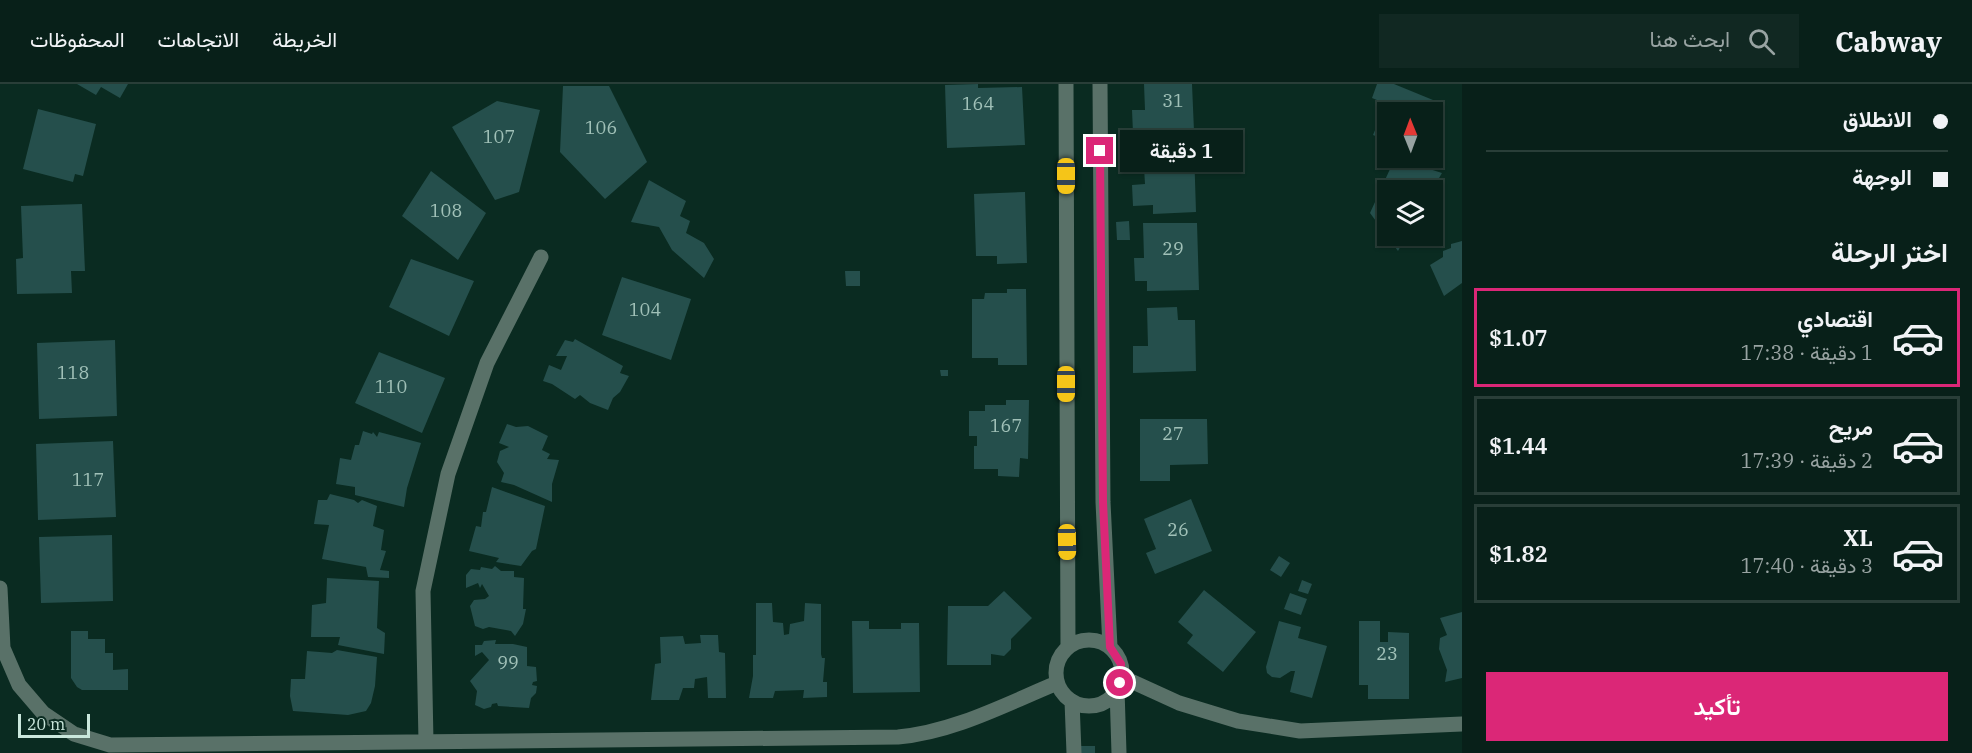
<!DOCTYPE html>
<html lang="ar">
<head>
<meta charset="utf-8">
<style>
	:root { --surface:#082019; --page:#112822; --text:#f1f3f6; --muted:#98a3a2; --line:#293e38; --accent:#db2777 }
	body { margin:0; font-family:"IBM Plex Serif",Vazirmatn,serif; background:var(--page); color:var(--text); direction:rtl; height:100vh; display:flex; flex-direction:column; font-size:22px; white-space:nowrap }
	* { box-sizing:border-box; margin:0 }
	p { font-size:20px; color:var(--muted) }
	.icon { flex:none; width:33px; height:33px; fill:none; stroke:currentColor; stroke-width:2; stroke-linecap:round; stroke-linejoin:round }
	.map { position:relative; flex:1; overflow:hidden; direction:ltr }
	.details { display:flex; flex-direction:column; background:var(--surface); width:510px }
	.details>* { flex:none }
	.banner { display:grid; align-content:center; height:132px; padding:0 24px; background:var(--surface) }
	.needle { width:39px; rotate:359deg }
	.tools { position:absolute; left:1377px; top:18px; display:grid; gap:12px }
	.tools a { display:grid; place-items:center; width:66px; height:66px; border-radius:0px; background:var(--surface); box-shadow:0 2px 4px #0004,0 0 0 2px var(--line); font-size:30px }
	.scale { position:absolute; left:18px; bottom:15px; width:72px; box-sizing:border-box; padding-left:6px; border:3px solid #cae7dc; border-top:0; font-size:16px; line-height:21px; white-space:nowrap; color:#cae7dc; -webkit-text-stroke:4px #0a2b21; paint-order:stroke }
	.end { position:absolute; width:27px; height:27px; margin:-14px; border:8px solid #db2777; background:#fff; box-shadow:0 0 0 3px #fff }
	.from { border-radius:50% }
	.bubble { position:absolute; height:42px; border-radius:0px; background:var(--surface); box-shadow:0 2px 4px #0004,0 0 0 2px var(--line); font-size:20px; font-weight:600; line-height:42px; text-align:center; direction:rtl }
	.car { position:absolute; width:18px; height:36px; margin:-18px -9px; border-radius:8px; box-shadow:0 0 4px 2px #0007; background:linear-gradient(#f5c518 24%,#345 0 40%,#f5c518 0 76%,#345 0 86%,#f5c518 0) }
	.banner b { display:flex; align-items:center; gap:21px; height:57px; font-size:22px }
	.banner b+b { border-top:2px solid var(--line) }
	.banner i { width:15px; height:15px; background:var(--text) }
	ul { padding:0; list-style:none }
	li { display:flex; align-items:center; gap:18px; height:99px; margin:0 12px 9px; padding:0 12px; border:3px solid var(--line); border-radius:0px }
	li div { flex:1 }
	li b { display:block; font-size:22px }
	li em { font-style:normal; font-weight:600 }
	li.selected { border-color:var(--accent) }
	li>.icon { width:54px; height:54px; stroke-width:1.5 }
	h2 { padding:0 24px; font-size:27px; line-height:72px }
	.button { display:flex; gap:12px; margin-top:auto; padding:12px 24px }
	.button a { flex:1; height:69px; border-radius:0px; background:var(--accent); color:#fff; font-size:24px; font-weight:600; line-height:69px; text-align:center }
	header { display:flex; align-items:center; gap:36px; box-sizing:border-box; height:84px; padding:0 30px; background:var(--surface); border-bottom:2px solid var(--line) }
	header strong { font-size:28px }
	nav { display:flex; gap:33px; margin-inline-start:auto; font-size:21px }
	.search { width:420px; height:54px; background:var(--page); display:flex; align-items:center; gap:15px; box-sizing:border-box; padding:0 21px; border-radius:0px; color:var(--muted); font-size:22px }
	main { display:flex; flex:1; min-height:0 }
	.map>svg:first-child { display:block }
	.building { fill:#254f4c }
	.lines { fill:none; stroke-linecap:round; stroke-linejoin:round }
	.minor { stroke:#597168; stroke-width:15 }
	.route { stroke:#db2777; stroke-width:8 }
	.labels { text-anchor:middle; stroke-width:6; stroke-linejoin:round; paint-order:stroke }
	.number-label { font-size:18px; fill:#a1c1b8 }
</style>
</head>
<body>
<header>
<strong>Cabway</strong>
<div class="search"><svg class="icon" aria-label="search" viewBox="0 0 24 24"><circle cx="10" cy="10" r="6"/><path d="M15 15l6 6"/></svg>ابحث هنا</div>
<nav><a>الخريطة</a><a>الاتجاهات</a><a>المحفوظات</a></nav>
</header>
<main>
<section class="details">
<div class="banner">
<b><i class="from"></i>الانطلاق</b>
<b><i></i>الوجهة</b>
</div>
<h2>اختر الرحلة</h2>
<ul>
<li class="selected"><svg class="icon" aria-label="car" viewBox="0 0 24 24"><path d="M5 17H2v-5l4-1 3-4h7l3 4 3 1v5h-3M9 17h6M6 11h13"/><circle cx="7" cy="17" r="2"/><circle cx="17" cy="17" r="2"/></svg><div><b>اقتصادي</b><p>1 دقيقة · 17:38</p></div><em>$1.07</em></li>
<li><svg class="icon" aria-label="car" viewBox="0 0 24 24"><path d="M5 17H2v-5l4-1 3-4h7l3 4 3 1v5h-3M9 17h6M6 11h13"/><circle cx="7" cy="17" r="2"/><circle cx="17" cy="17" r="2"/></svg><div><b>مريح</b><p>2 دقيقة · 17:39</p></div><em>$1.44</em></li>
<li><svg class="icon" aria-label="car" viewBox="0 0 24 24"><path d="M5 17H2v-5l4-1 3-4h7l3 4 3 1v5h-3M9 17h6M6 11h13"/><circle cx="7" cy="17" r="2"/><circle cx="17" cy="17" r="2"/></svg><div><b>XL</b><p>3 دقيقة · 17:40</p></div><em>$1.82</em></li>
</ul>
<div class="button"><a>تأكيد</a></div>
</section>
<div class="map">
<svg width="1462" height="669" viewBox="0 0 1462 669">
	<rect width="100%" height="100%" fill="#0a2b21"/>
	<path class="building" d="M 77,0 L 128,0 L 120,14 L 101,3 L 96,11 Z
		M 978,0 L 978,4 L 1022,3 L 1025,61 L 947,64 L 945,1 Z
		M 1144,0 L 1192,0 L 1194,47 L 1133,49 L 1132,26 L 1145,26 Z
		M 1377,0 L 1394,0 L 1433,16 L 1428,28 L 1398,28 L 1399,25 L 1372,14 Z
		M 563,2 L 609,2 L 647,78 L 605,115 L 560,68 Z
		M 497,17 L 540,26 L 519,108 L 495,116 L 452,43 Z
		M 38,25 L 96,40 L 83,92 L 75,90 L 73,98 L 23,85 Z
		M 1380,34 L 1388,37 L 1388,57 L 1373,51 Z
		M 1194,65 L 1196,128 L 1153,130 L 1153,121 L 1133,122 L 1132,101 L 1145,100 L 1143,67 Z
		M 1395,74 L 1442,89 L 1432,106 L 1388,106 L 1388,152 L 1406,152 L 1398,167 L 1370,129 Z
		M 431,87 L 486,129 L 458,176 L 402,132 Z
		M 649,96 L 686,117 L 680,132 L 690,137 L 686,149 L 704,159 L 714,175 L 704,194 L 672,166 L 659,143 L 631,138 Z
		M 1025,108 L 1027,179 L 997,180 L 997,172 L 976,172 L 974,110 Z
		M 82,120 L 85,187 L 71,187 L 72,209 L 17,210 L 16,175 L 23,174 L 21,122 Z
		M 1129,137 L 1130,156 L 1117,156 L 1116,138 Z
		M 1143,139 L 1197,139 L 1199,206 L 1147,207 L 1147,197 L 1135,197 L 1134,174 L 1144,174 Z
		M 1462,157 L 1462,199 L 1444,212 L 1430,181 L 1443,173 L 1443,167 L 1451,164 L 1451,160 Z
		M 411,175 L 474,197 L 449,252 L 389,223 Z
		M 845,187 L 860,187 L 860,202 L 846,202 Z
		M 622,193 L 691,215 L 671,276 L 602,251 Z
		M 1007,205 L 1026,205 L 1027,281 L 998,281 L 998,274 L 972,274 L 972,215 L 984,215 L 985,209 L 1007,209 Z
		M 1177,223 L 1178,236 L 1195,236 L 1196,287 L 1133,289 L 1133,262 L 1148,262 L 1147,224 Z
		M 575,255 L 623,282 L 620,289 L 629,292 L 620,308 L 613,314 L 608,326 L 590,319 L 580,311 L 575,315 L 552,300 L 543,297 L 549,281 L 561,286 L 567,272 L 556,272 L 565,256 L 573,258 Z
		M 115,256 L 117,332 L 39,335 L 37,259 Z
		M 379,268 L 445,294 L 422,349 L 355,319 Z
		M 940,286 L 948,286 L 948,292 L 941,292 Z
		M 1006,316 L 1029,316 L 1028,375 L 1020,374 L 1019,393 L 998,392 L 998,385 L 974,385 L 974,362 L 977,362 L 977,352 L 969,352 L 969,327 L 985,327 L 985,321 L 1006,321 Z
		M 1140,335 L 1207,335 L 1208,380 L 1170,381 L 1170,397 L 1140,397 Z
		M 507,340 L 516,343 L 528,342 L 548,352 L 542,366 L 550,370 L 547,375 L 559,376 L 552,400 L 552,418 L 514,401 L 501,398 L 504,389 L 497,378 L 500,367 L 509,363 L 499,359 Z
		M 363,347 L 372,350 L 373,348 L 377,353 L 379,348 L 421,359 L 407,404 L 404,423 L 355,411 L 355,403 L 336,400 L 340,374 L 351,376 L 355,361 L 359,361 Z
		M 113,357 L 116,433 L 38,436 L 36,360 Z
		M 492,403 L 545,422 L 536,465 L 532,467 L 521,482 L 496,478 L 499,474 L 469,467 L 476,442 L 481,443 L 483,428 L 486,428 Z
		M 330,410 L 354,416 L 358,419 L 362,416 L 377,422 L 373,442 L 384,446 L 381,466 L 386,467 L 380,486 L 389,487 L 389,494 L 368,493 L 366,483 L 322,475 L 329,441 L 314,440 L 318,416 L 327,416 Z
		M 1191,415 L 1212,467 L 1155,490 L 1146,469 L 1156,465 L 1144,435 Z
		M 112,451 L 113,517 L 41,519 L 39,453 Z
		M 1279,472 L 1290,479 L 1281,493 L 1270,486 Z
		M 495,482 L 501,487 L 514,487 L 514,493 L 524,494 L 523,525 L 526,525 L 523,540 L 515,552 L 511,547 L 489,543 L 483,545 L 475,542 L 470,522 L 474,516 L 485,515 L 489,512 L 482,500 L 480,504 L 478,499 L 466,504 L 466,491 L 471,485 L 480,486 L 481,483 L 492,485 Z
		M 327,494 L 379,497 L 377,544 L 385,549 L 384,570 L 338,561 L 340,553 L 311,553 L 312,521 L 326,519 Z
		M 1302,496 L 1312,500 L 1308,510 L 1298,507 Z
		M 1204,506 L 1256,548 L 1223,588 L 1187,559 L 1193,551 L 1178,538 Z
		M 1004,507 L 1032,534 L 1011,555 L 1011,565 L 1004,572 L 991,570 L 991,581 L 947,581 L 948,522 L 988,522 Z
		M 1290,509 L 1307,515 L 1301,531 L 1284,525 Z
		M 756,519 L 772,519 L 773,538 L 783,539 L 784,551 L 789,550 L 790,540 L 804,537 L 805,519 L 821,520 L 821,570 L 822,574 L 825,574 L 823,598 L 827,598 L 827,613 L 803,614 L 804,606 L 775,607 L 773,614 L 749,614 L 753,592 L 753,571 L 756,571 Z
		M 1462,528 L 1462,594 L 1445,598 L 1447,586 L 1439,565 L 1440,554 L 1447,551 L 1440,534 Z
		M 852,537 L 869,537 L 869,545 L 901,545 L 901,539 L 919,539 L 920,608 L 853,609 Z
		M 1279,537 L 1301,543 L 1298,554 L 1327,562 L 1312,614 L 1290,608 L 1295,587 L 1291,587 L 1280,594 L 1272,593 L 1267,589 L 1266,583 Z
		M 1359,537 L 1380,537 L 1380,558 L 1388,558 L 1388,548 L 1409,549 L 1409,615 L 1368,615 L 1368,601 L 1359,601 Z
		M 71,547 L 88,547 L 88,555 L 105,555 L 105,569 L 113,569 L 113,586 L 128,585 L 128,606 L 82,606 L 77,603 L 71,594 Z
		M 700,551 L 718,551 L 719,568 L 725,569 L 726,614 L 708,614 L 707,593 L 695,595 L 694,604 L 683,604 L 679,616 L 651,616 L 655,580 L 661,579 L 660,553 L 683,552 L 685,560 L 701,559 Z
		M 496,556 L 495,560 L 513,560 L 527,563 L 527,582 L 536,583 L 537,597 L 533,598 L 532,601 L 537,602 L 536,609 L 531,614 L 529,624 L 498,622 L 497,619 L 492,620 L 491,623 L 484,625 L 475,621 L 477,607 L 470,597 L 489,576 L 482,568 L 475,572 L 475,561 L 482,561 L 484,557 Z
		M 337,566 L 377,573 L 375,602 L 371,619 L 366,627 L 348,631 L 293,627 L 290,612 L 291,595 L 305,595 L 307,567 L 332,569 Z
		M 1079,662 L 1095,662 L 1095,669 L 1079,669 Z"/>
	<g class="lines">
		<path class="minor" d="M 1066,0 L 1068,563
			M 1100,0 L 1103,418 L 1110,563
			M 0,504 L 3,564 L 19,601 L 43,629 L 74,650 L 110,661 L 898,653 C 954,648 1006,620 1057,599
			M1056 589a33 33 0 1 1 66 0a33 33 0 1 1-66 0Z
			M 1122,593 L 1179,619 L 1238,637 L 1300,647 L 1462,640
			M 1117,605 L 1119,669
			M 1072,617 L 1074,669
			M 426,658 L 423,507 L 448,390 L 487,279 L 541,173"/>
	</g>
	<g class="lines">
		<path class="route" d="M 1100,67 L 1103,418 L 1110,563 L 1121,580 L 1120,599"/>
	</g>
	<g class="labels">
		<g class="number-label">
			<text x="1173" y="23">31</text>
			<text x="978" y="26">164</text>
			<text x="601" y="50">106</text>
			<text x="499" y="59">107</text>
			<text x="446" y="133">108</text>
			<text x="1173" y="171">29</text>
			<text x="645" y="232">104</text>
			<text x="73" y="295">118</text>
			<text x="391" y="309">110</text>
			<text x="1006" y="348">167</text>
			<text x="1173" y="356">27</text>
			<text x="88" y="402">117</text>
			<text x="1178" y="452">26</text>
			<text x="1387" y="576">23</text>
			<text x="508" y="585">99</text>
		</g>
	</g>
</svg>
<div class="tools">
<a><svg class="needle" viewBox="-14 -14 28 28"><path d="M0-13l5 13h-10z" fill="#e53935"/><path d="M0 13l5-13h-10z" fill="#98a3a2"/></svg></a>
<a><svg class="icon" aria-label="layers" viewBox="0 0 24 24"><path d="M12 4l9 5-9 5-9-5zM3 14l9 5 9-5"/></svg></a>
</div>
<div class="scale">20 m</div>
<i class="end from" style="left:1120px;top:599px"></i>
<i class="end" style="left:1100px;top:67px"></i>
<div class="bubble" style="left:1120px;top:46px;width:123px">1 دقيقة</div>
<i class="car" style="left:1066px;top:92px;rotate:180deg"></i>
<i class="car" style="left:1066px;top:300px;rotate:180deg"></i>
<i class="car" style="left:1067px;top:458px;rotate:179deg"></i>
</div>
</main>
</body>
</html>
